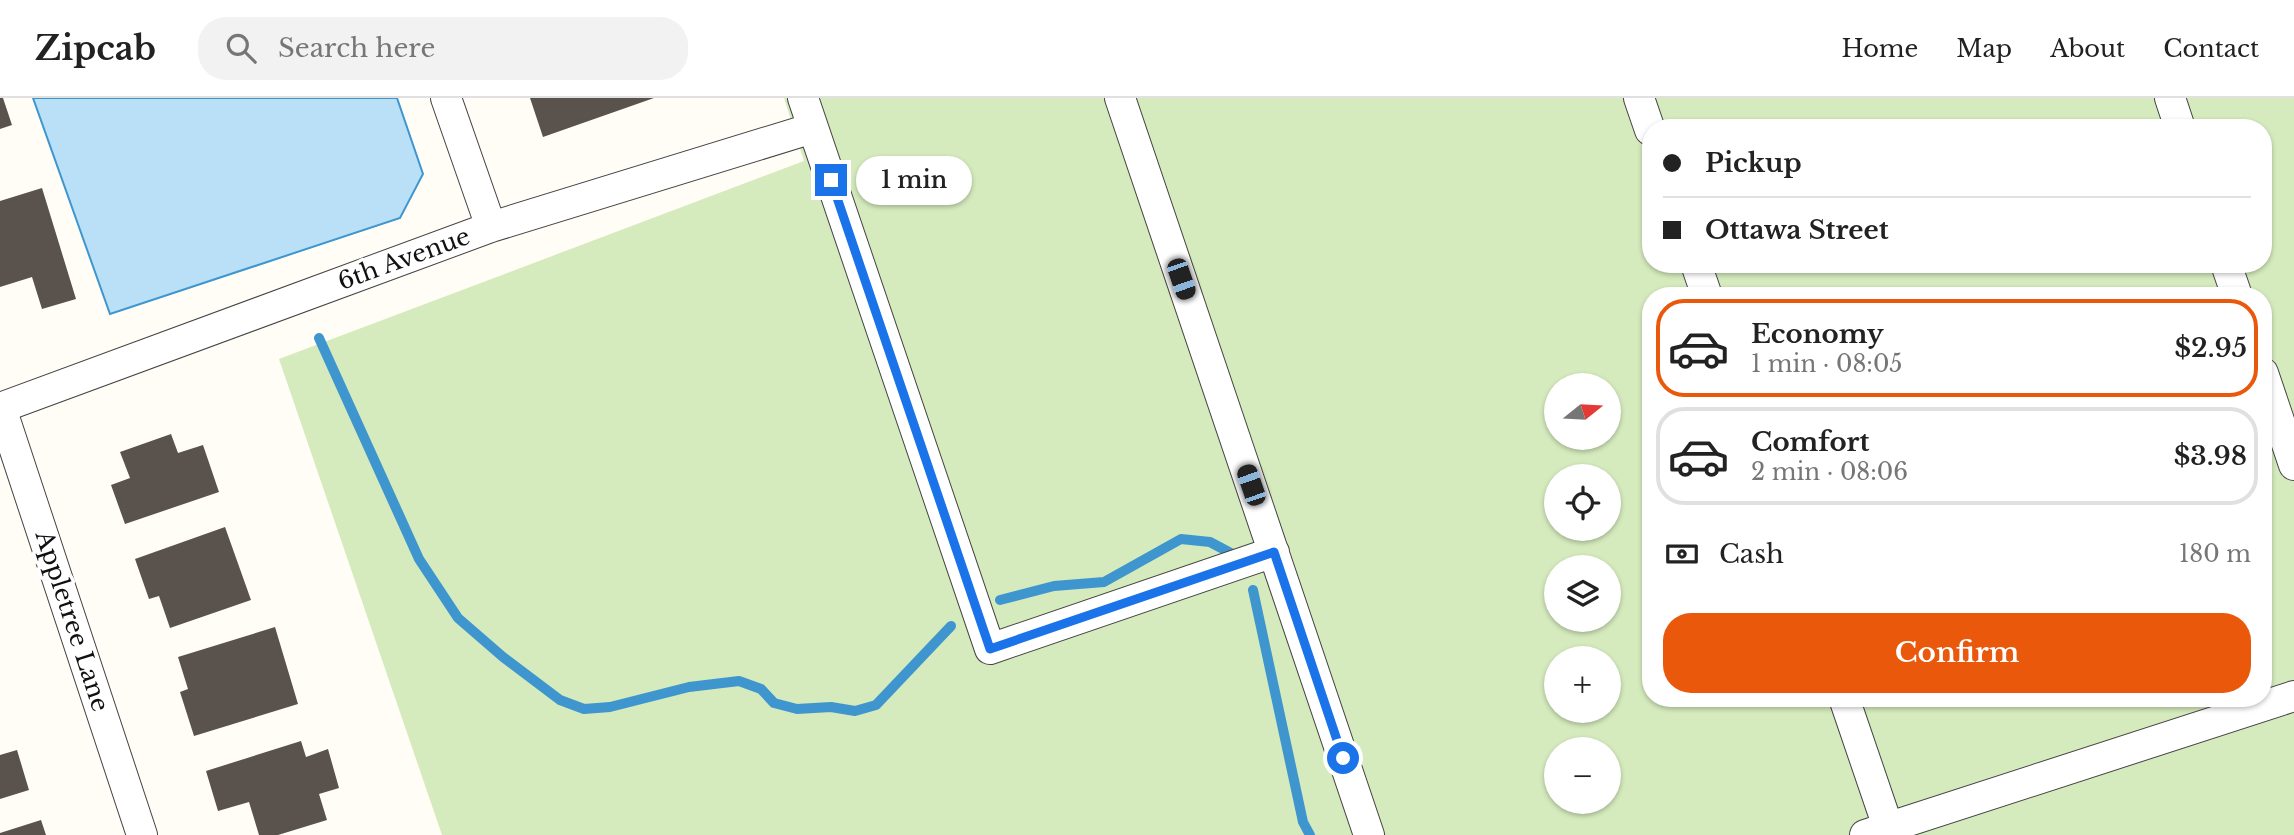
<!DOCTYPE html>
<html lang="en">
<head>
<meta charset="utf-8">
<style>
	:root { --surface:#fff; --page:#f2f2f2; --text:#222; --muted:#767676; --line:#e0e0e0; --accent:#ea580c }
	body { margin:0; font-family:"Libre Baskerville",serif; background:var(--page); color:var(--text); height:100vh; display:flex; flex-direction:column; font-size:26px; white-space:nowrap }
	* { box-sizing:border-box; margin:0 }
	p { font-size:23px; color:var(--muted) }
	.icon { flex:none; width:38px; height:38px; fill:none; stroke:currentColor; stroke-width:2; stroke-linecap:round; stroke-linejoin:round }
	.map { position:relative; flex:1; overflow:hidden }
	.panel { position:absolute; left:1642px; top:189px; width:630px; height:420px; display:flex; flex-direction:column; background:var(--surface); border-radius:28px; box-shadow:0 2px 5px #0004 }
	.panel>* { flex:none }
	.top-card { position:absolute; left:1642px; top:21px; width:630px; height:154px; border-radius:28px; box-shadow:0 2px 5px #0004; display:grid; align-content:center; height:154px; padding:0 21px; background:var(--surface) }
	.needle { width:46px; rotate:72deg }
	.controls { position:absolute; left:1544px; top:275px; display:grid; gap:14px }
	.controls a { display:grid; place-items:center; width:77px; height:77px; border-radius:50%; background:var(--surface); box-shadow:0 2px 5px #0004; font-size:35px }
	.end { position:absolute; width:32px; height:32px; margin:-16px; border:9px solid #1a73e8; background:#fff; box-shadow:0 0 0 4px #fff }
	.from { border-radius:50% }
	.bubble { position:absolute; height:49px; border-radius:24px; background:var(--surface); box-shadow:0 2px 5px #0004; font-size:23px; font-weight:600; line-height:49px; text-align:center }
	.car { position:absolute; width:21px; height:42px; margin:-21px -10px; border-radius:9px; box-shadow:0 0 5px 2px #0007; background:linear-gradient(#222 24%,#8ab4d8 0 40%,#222 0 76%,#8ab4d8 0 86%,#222 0) }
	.top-card b { display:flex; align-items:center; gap:24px; height:66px; font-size:26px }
	.top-card b+b { border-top:2px solid var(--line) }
	.top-card i { width:18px; height:18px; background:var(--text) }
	ul { padding:12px 0 0; list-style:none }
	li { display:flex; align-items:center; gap:21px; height:98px; margin:0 14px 10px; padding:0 7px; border:4px solid var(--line); border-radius:28px }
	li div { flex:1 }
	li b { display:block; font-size:26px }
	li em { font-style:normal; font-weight:600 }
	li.active { border-color:var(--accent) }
	li>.icon { width:63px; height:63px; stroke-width:1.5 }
	.pay { display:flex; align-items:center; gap:18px; height:77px; padding:0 21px; font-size:26px }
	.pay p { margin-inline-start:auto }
	.cta { display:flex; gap:14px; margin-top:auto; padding:14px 21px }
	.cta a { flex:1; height:80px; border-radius:28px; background:var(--accent); color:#fff; font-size:28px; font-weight:600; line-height:80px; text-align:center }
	header { display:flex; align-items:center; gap:42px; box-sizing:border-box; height:98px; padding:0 35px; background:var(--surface); border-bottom:2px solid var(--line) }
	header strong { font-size:33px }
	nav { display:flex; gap:38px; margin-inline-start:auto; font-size:24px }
	.search { width:490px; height:63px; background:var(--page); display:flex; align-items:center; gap:18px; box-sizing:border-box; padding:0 24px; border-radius:28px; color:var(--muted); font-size:26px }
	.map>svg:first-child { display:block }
	.green { fill:#d5ebbd; fill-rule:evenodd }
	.water { fill:#b9e0f7; stroke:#3f96cf; stroke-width:2 }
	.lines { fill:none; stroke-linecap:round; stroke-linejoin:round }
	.stream { stroke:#3f96cf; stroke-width:10 }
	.building { fill:#5a524d }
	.minor-casing { stroke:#444; stroke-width:32 }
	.minor { stroke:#fff; stroke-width:30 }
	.route { stroke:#1a73e8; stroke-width:9 }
	.labels { text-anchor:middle; stroke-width:7; stroke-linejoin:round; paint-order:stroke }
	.street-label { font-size:24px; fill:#111; stroke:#fff }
</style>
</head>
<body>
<header>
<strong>Zipcab</strong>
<div class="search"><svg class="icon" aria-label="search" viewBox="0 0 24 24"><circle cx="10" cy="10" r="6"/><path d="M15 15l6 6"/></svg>Search here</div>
<nav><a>Home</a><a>Map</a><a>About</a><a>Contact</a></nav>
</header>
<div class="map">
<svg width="2294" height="737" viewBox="0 0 2294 737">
	<rect width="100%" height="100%" fill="#fffdf5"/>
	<path class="green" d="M 784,0 L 2294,0 L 2294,737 L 442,737 L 279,261 L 804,63 ZM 1650,30 L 2263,30 L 2263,166 L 1650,166 ZM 1650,198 L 2263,198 L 2263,600 L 1650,600 ZM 1556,287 L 1608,287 L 1608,340 L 1556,340 ZM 1556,378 L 1608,378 L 1608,430 L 1556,430 ZM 1556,469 L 1608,469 L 1608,522 L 1556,522 ZM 1556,560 L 1608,560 L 1608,612 L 1556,612 ZM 1556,651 L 1608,651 L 1608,704 L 1556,704 Z"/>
	<path class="water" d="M 33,0 L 397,0 L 423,76 L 400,120 L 110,216 Z"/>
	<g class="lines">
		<path class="stream" d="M 319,240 L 419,461 L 458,520 L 503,559 L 560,602 L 584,611 L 610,609 L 689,589 L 739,583 L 761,591 L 774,605 L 797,611 L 831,609 L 855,613 L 876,607 L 951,528
			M 1253,492 L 1303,724 L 1310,737
			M 1000,502 L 1054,488 L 1104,484 L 1181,441 L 1210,444 L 1240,460"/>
	</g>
	<path class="building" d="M 0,0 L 3,0 L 12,27 L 0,31 Z
		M 530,0 L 654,0 L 543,39 Z
		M 42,90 L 76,201 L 42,211 L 32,179 L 0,189 L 0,103 Z
		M 171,336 L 178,355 L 203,347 L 219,394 L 125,426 L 111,387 L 130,380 L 120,354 Z
		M 225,429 L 251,502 L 170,530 L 159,498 L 149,501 L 135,461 Z
		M 275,529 L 298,606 L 194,638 L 180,594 L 188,591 L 178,559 Z
		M 301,643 L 306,659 L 328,651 L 339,690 L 319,696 L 327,722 L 278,737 L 259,737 L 249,704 L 218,713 L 206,673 Z
		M 17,652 L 29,692 L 0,701 L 0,657 Z
		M 41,722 L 46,737 L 0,737 L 0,735 Z"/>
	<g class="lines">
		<g class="minor-casing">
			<path id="minor" d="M 446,0 L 491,129
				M 803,0 L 990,551 L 1274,454
				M 1120,0 L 1369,737
				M 1639,0 L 1650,32
				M 2170,0 L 2180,30
				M 1696,166 L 1707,198
				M 2226,166 L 2237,198
				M 2263,275 L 2294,367
				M 0,310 L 491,129 L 813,30
				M 1,310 L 142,737
				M 1844,600 L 1888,729
				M 1865,737 L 2294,598"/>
		</g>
		<use href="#minor" class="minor"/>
	</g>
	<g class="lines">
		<path class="route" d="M 831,82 L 990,551 L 1274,454 L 1343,660"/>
	</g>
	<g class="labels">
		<g class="street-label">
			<text transform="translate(404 161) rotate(-20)" y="8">6th Avenue</text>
			<text transform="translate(72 523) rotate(72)" y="8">Appletree Lane</text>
		</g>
	</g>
</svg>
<div class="controls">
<a><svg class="needle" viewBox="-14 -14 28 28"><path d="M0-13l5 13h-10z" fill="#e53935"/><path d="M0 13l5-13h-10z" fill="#767676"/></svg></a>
<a><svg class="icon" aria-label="locate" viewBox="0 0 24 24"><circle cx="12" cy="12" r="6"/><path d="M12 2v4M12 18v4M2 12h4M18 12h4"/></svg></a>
<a><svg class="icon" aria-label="layers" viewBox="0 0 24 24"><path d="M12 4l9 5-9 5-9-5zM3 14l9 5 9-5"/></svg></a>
<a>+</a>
<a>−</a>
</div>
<i class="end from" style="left:1343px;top:660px"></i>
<i class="end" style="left:831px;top:82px"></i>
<div class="bubble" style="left:856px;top:58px;width:116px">1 min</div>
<i class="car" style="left:1181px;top:181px;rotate:161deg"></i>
<i class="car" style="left:1251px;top:387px;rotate:341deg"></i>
<div class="top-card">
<b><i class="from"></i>Pickup</b>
<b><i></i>Ottawa Street</b>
</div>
<section class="panel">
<ul>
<li class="active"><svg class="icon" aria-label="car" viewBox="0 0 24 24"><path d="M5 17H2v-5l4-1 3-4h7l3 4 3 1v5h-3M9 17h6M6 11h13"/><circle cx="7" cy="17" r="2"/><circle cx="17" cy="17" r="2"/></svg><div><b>Economy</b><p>1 min · 08:05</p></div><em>$2.95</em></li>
<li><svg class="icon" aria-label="car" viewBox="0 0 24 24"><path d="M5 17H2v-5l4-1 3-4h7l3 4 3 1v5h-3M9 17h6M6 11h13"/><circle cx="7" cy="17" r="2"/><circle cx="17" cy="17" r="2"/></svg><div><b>Comfort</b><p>2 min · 08:06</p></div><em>$3.98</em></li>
</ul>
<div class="pay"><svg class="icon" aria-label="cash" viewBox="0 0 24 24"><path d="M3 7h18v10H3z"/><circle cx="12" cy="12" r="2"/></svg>Cash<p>180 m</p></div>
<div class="cta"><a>Confirm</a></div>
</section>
</div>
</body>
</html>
